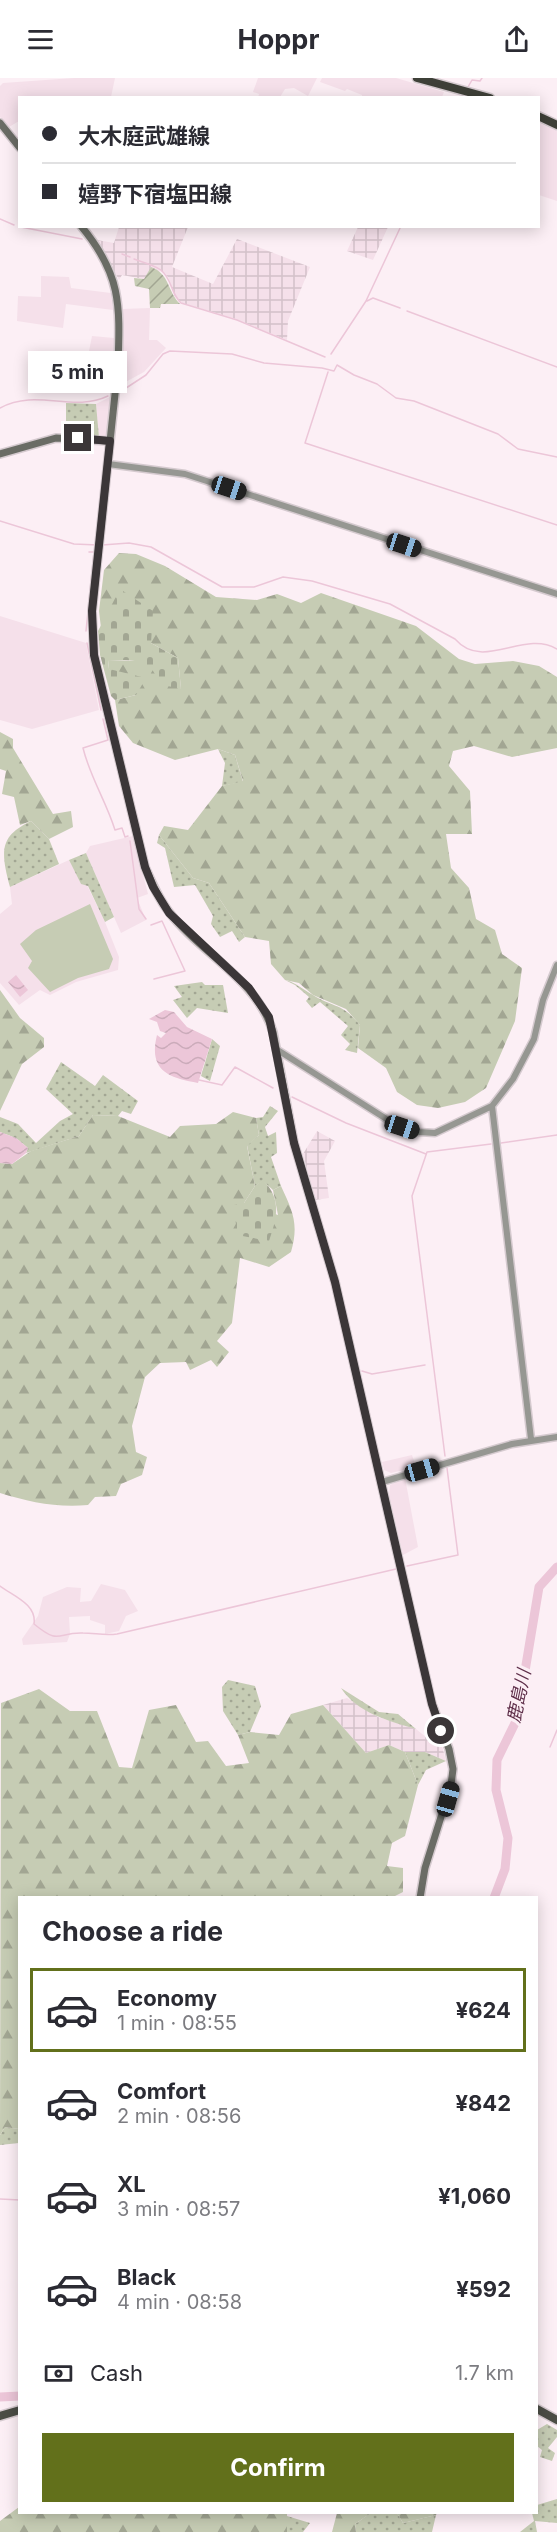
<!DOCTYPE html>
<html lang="en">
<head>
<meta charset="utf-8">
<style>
	:root { --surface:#fff; --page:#f2f2f3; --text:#2b2b33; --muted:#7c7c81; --line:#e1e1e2; --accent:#62701b }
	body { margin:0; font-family:Inter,"Noto Sans JP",sans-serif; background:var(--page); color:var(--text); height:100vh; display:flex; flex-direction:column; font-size:22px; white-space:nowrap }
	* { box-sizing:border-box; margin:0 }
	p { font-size:20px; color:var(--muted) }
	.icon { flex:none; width:33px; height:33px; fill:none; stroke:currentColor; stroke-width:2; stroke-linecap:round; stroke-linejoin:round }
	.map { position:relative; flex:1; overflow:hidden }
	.side { position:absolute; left:18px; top:1818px; width:520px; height:618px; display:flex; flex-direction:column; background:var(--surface); border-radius:0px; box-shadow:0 3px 15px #0003 }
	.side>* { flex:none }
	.guide { position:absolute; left:18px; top:18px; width:522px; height:132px; border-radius:0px; box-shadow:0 3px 15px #0003; display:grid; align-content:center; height:132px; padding:0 24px; background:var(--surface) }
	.end { position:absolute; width:27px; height:27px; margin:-14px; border:8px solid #3b3638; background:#fff; box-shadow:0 0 0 3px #fff }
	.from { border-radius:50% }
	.bubble { position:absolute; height:42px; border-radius:0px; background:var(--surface); box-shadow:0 3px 15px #0003; font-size:20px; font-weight:700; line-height:42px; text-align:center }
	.car { position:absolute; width:18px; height:36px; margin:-18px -9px; border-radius:8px; box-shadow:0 0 4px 2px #0007; background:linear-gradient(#222 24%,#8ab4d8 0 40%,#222 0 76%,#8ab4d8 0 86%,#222 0) }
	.guide b { display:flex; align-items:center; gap:21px; height:57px; font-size:22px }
	.guide b+b { border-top:2px solid var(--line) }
	.guide i { width:15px; height:15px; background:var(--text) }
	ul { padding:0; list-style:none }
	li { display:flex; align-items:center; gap:18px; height:84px; margin:0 12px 9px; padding:0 12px; border:3px solid transparent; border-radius:0px }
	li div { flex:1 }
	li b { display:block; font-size:22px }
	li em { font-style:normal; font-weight:700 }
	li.on { border-color:var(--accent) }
	li>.icon { width:54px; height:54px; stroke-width:1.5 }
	h2 { padding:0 24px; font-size:27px; line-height:72px }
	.pay { display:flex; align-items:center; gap:15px; height:66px; padding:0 24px; font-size:22px }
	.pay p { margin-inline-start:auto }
	.primary-button { display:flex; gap:12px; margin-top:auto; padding:12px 24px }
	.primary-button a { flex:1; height:69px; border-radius:0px; background:var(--accent); color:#fff; font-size:24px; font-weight:700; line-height:69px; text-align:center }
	header { display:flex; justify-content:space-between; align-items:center; height:78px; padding:0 24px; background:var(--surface); font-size:27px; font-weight:700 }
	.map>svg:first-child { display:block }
	.built { fill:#f5e0ea }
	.industrial { fill:url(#industrial-grid) }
	.grass { fill:url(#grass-dots) }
	.forest { fill:url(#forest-firs) }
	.cemetery { fill:url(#cemetery-stones) }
	.garden { fill:url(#garden-furrows) }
	.pitch { fill:#c6ccb4 }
	.water { fill:url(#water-waves) }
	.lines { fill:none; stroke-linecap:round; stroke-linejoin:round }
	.stream { stroke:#ecc6d8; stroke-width:1.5 }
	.river { stroke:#ecc6d8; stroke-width:9 }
	.tertiary-casing { stroke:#d5cacf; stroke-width:9 }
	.secondary-casing { stroke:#d5cacf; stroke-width:10 }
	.primary-casing { stroke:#d5cacf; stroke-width:11 }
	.trunk-casing { stroke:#d5cacf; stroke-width:11 }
	.tertiary { stroke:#969792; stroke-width:6 }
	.secondary { stroke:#6a6c65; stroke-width:7 }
	.primary { stroke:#4b4d45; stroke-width:8 }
	.trunk { stroke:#3e4038; stroke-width:8 }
	.route { stroke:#3b3638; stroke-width:8 }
	.labels { text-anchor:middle; stroke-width:6; stroke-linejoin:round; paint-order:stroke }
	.water-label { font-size:18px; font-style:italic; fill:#5f2f4a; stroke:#fceff5 }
</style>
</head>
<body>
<header><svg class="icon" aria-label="menu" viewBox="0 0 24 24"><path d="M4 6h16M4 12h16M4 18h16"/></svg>Hoppr<svg class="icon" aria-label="share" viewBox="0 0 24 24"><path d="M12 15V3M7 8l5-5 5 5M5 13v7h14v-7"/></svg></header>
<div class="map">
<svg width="557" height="2454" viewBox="0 0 557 2454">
	<defs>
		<pattern id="industrial-grid" width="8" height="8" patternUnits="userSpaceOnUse" patternTransform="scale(1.5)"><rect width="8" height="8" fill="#f5e0ea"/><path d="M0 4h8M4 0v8" fill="none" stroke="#d3c1c9"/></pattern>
		<pattern id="grass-dots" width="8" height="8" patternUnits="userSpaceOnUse" patternTransform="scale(1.5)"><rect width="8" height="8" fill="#c6ccb4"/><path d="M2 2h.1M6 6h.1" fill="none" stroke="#a2a693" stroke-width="1.8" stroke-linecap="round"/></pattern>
		<pattern id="forest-firs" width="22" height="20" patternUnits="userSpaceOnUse" patternTransform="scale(1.5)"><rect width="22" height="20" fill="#c6ccb4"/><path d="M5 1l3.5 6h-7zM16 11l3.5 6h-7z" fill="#a2a693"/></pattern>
		<pattern id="cemetery-stones" width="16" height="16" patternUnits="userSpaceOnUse" patternTransform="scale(1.5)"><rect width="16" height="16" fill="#c6ccb4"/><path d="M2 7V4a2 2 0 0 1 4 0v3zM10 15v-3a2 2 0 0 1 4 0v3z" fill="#a2a693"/></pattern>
		<pattern id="garden-furrows" width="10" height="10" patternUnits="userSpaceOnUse" patternTransform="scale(1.5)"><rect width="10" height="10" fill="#c6ccb4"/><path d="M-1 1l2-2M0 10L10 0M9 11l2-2" fill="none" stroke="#a2a693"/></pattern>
		<pattern id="water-waves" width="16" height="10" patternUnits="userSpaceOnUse" patternTransform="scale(1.5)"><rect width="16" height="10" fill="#ecc6d8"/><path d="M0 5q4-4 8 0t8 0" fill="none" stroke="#cbabba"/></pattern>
	</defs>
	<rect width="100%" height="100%" fill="#fceff5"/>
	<path class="built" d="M 74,0 L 115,0 L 111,19 L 20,20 L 19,43 L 9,49 L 0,39 L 0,8 L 3,5 Z
		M 258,0 L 317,0 L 308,18 L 294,10 L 285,11 L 280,19 L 258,20 L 259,16 L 253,14 Z
		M 322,0 L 396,0 L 444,14 L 442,19 L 362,19 L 362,17 L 347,11 L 345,13 L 320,4 Z
		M 539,45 L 557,53 L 557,123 L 539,117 Z
		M 41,198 L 69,199 L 71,210 L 111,215 L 113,232 L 66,226 L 63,250 L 17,243 L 18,218 L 41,219 Z
		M 150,230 L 149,262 L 157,262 L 166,270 L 144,294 L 120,307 L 122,231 Z
		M 92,258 L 114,260 L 113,282 L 88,278 Z
		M 110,319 L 106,359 L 99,359 L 96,326 Z
		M 0,538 L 86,565 L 99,632 L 32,651 L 0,642 Z
		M 133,758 L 148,816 L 137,820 L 146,842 L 121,855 L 86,775 L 90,768 Z
		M 69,782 L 81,806 L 87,807 L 105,844 L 119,879 L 118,892 L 76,904 L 50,917 L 40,912 L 19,927 L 0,905 L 0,836 L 12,826 L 10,809 Z
		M 412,1377 L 416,1389 L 391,1395 L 384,1392 L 382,1384 Z
		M 405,1400 L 418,1469 L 403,1477 L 389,1418 L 390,1407 Z
		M 101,1506 L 125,1512 L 138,1533 L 126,1538 L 119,1553 L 105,1556 L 105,1547 L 90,1542 L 90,1538 L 69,1539 L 70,1556 L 67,1564 L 23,1567 L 22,1561 L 38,1538 L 43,1519 L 67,1509 L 81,1510 L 80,1524 L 91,1523 Z"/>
	<path class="industrial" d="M 119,149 L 188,149 L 172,189 L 213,206 L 237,161 L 310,189 L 288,243 L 287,262 L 233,240 L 182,225 L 175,219 L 168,199 L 161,193 L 144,201 L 122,197 L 119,202 L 97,162 L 114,165 Z
		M 358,149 L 388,149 L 373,182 L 347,173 Z
		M 317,1053 L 335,1063 L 324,1083 L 329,1120 L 315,1122 L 303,1076 Z
		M 347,1620 L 378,1639 L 416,1651 L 432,1664 L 441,1664 L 446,1683 L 425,1674 L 405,1674 L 389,1667 L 366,1675 L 323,1627 Z"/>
	<path class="grass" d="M 66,325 L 96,326 L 99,359 L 66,357 Z
		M 218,671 L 235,677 L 243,704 L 222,708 L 225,685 Z
		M 31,743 L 49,761 L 59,786 L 10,809 C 0,772 0,758 31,743 Z
		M 159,757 L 193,800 L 209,805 L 245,859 L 239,864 L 232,853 L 220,859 L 211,846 L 213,838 L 195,807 L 174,809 L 165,770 L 157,765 Z
		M 86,775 L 114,839 L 105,844 L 88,808 L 81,806 L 69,782 Z
		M 285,902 C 297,905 302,911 313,917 C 336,931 341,924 360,947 L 357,975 L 345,972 L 350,966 L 341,957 L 348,948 L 320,924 L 312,930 L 306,923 L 309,919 L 295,907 Z
		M 202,904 L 205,907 L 223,907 L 228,935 L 197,930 L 187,940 L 173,922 L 182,919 L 174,908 Z
		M 212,961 L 220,968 L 210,1003 L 201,998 Z
		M 61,984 L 95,1008 L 103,997 L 138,1023 L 131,1036 L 122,1033 L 118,1038 L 93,1037 L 79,1058 L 26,1075 L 28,1070 L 16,1060 L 0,1054 L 0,1039 L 18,1046 L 36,1065 L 60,1043 L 73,1036 L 46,1011 Z
		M 270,1028 L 278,1033 L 265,1049 L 268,1058 L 276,1054 L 277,1075 L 271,1079 L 281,1108 L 273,1112 L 263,1103 L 255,1108 L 247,1067 L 259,1057 L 256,1040 L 263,1039 Z
		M 228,1602 L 255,1608 L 261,1628 L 250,1654 L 238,1657 L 223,1633 L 222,1609 Z
		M 341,1610 L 379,1634 L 398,1636 L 416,1651 C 389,1643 357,1635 341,1610 Z
		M 405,1674 L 425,1674 L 446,1683 L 426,1692 L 418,1707 Z
		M 5,2049 L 19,2051 L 19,2065 L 0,2067 L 0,2057 Z
		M 547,2346 L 557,2352 L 557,2359 L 548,2370 L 555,2375 L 552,2383 L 540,2379 L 542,2372 L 537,2368 L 537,2352 Z
		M 557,2421 L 557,2445 L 535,2443 L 537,2454 L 520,2454 L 534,2443 L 532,2435 L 537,2434 L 537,2427 Z
		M 371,2435 L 397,2435 L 403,2445 L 436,2437 L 432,2454 L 356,2454 L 355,2446 Z
		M 287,2438 L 310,2445 L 303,2454 L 287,2454 Z"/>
	<path class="forest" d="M 119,475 L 136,476 L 165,488 L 216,519 L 257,522 L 277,516 L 301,525 L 321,515 L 416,548 L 459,581 L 475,586 L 513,583 L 539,588 L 557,599 L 557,670 L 512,679 L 474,668 L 453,673 L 449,688 L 470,713 L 472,756 L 446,756 L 451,790 L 469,810 L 476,841 L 495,852 L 502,876 L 522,890 L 515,943 L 486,1010 L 465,1024 L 438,1030 L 417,1027 L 397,1014 L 386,990 L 358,970 L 360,947 L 346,931 L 313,917 L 299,905 L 285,902 L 271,886 L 269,863 L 245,859 L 209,805 L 193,800 L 159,757 L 164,748 L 188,752 L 222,708 L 243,703 L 235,677 L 218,671 L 175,682 L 133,665 L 119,648 L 115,622 L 136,617 L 109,591 L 108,582 L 143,583 L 181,611 L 178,580 L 151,565 L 121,512 L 101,550 L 99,533 L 104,492 Z
		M 0,654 L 13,661 L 13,670 L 53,736 L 71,733 L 73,749 L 49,761 L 31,743 L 20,747 L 14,719 L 2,716 L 6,693 L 0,691 Z
		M 0,912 L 20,940 L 44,960 L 44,969 L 22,986 L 0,1033 Z
		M 233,1034 L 256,1040 L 259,1057 L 247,1068 L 255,1108 L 244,1125 L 278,1137 L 273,1112 L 281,1108 C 293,1134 299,1146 291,1174 L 269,1189 L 240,1180 L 232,1245 L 217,1263 L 229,1274 L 217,1289 L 211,1282 L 190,1292 L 186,1284 L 160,1285 L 145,1299 L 132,1348 L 136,1374 L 147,1379 L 142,1397 L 121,1406 L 116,1418 L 95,1419 L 88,1427 C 57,1430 29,1424 0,1415 L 0,1085 L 12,1086 L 31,1073 L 79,1058 L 93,1037 L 118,1038 L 170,1059 L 180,1048 L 216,1046 Z
		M 39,1611 L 70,1633 L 97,1633 L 119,1689 L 132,1690 L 149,1632 L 176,1627 L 196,1664 L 208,1663 L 226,1688 L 249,1685 L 238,1657 L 250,1654 L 279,1657 L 291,1636 L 323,1627 L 366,1675 L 389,1667 L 405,1674 L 418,1707 L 405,1758 L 392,1765 L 387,1788 L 403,1790 L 403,1814 L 393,1819 L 20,1820 L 19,2051 L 5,2049 L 0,2057 L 1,1625 Z
		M 19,2429 L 20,2434 L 287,2435 L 287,2454 L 0,2454 L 0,2443 Z
		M 337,2435 L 337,2434 L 371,2435 L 355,2446 L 356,2454 L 332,2454 Z
		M 397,2435 L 437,2435 L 436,2437 L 403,2445 Z"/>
	<path class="cemetery" d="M 120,511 L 153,533 L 151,565 L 178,580 L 181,611 L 159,606 C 151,578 133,583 108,582 L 109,591 L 146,600 L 136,617 L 115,622 L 111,618 L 100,577 L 98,553 Z
		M 263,1102 C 282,1121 277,1140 269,1163 L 237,1157 L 234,1127 L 244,1125 L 255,1108 Z"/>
	<path class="garden" d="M 151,189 C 170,196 167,213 180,226 L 161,226 L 160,230 L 150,230 L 149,211 L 135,208 L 134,200 L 144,201 Z"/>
	<path class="pitch" d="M 90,826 L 113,881 L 109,891 L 78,900 L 50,914 L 28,890 L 32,883 L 20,866 L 36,852 Z"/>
	<path class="water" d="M 16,897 L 28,912 L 20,919 L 8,904 Z
		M 165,932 L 174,934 L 187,949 L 212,961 L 198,1005 C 169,1000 148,993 157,957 L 161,960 L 166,955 L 160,953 L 157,944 L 149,941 Z
		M 0,1054 L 16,1060 L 28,1070 L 26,1075 L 12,1086 L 0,1085 Z"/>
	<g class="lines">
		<path class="stream" d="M 468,9 L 472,2 L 480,3 L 482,0
			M 0,141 L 14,147
			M 21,149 L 82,161
			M 122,176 L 130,179
			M 134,181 C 142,184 154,187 161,192 C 172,201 171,216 181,225 L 237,242 L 325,279
			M 367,223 L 373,220 L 400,230
			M 407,233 L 557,289
			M 331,276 L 366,223 L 401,148
			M 328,294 L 305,365 L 557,447
			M 120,314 L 146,297 L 163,276 L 170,273 L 232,276 L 264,285 L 322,290 L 334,293 L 337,287 L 354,297 L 377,306 L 396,320 L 414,323 L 498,356 L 518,371 L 557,379
			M 0,330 C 37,310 72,335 108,318
			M 0,443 L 74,466 L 98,467
			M 102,467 L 129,465 L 151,469 L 222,509 L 254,509 L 283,499 L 312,503 L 390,526 L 455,561 C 484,594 523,551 557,571
			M 86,553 L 94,474 L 89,474
			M 87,565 L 101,632
			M 103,641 L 108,662 L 83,670 C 90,699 106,723 115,752 L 122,750 L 125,759 L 128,758
			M 130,763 L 139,831 L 146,841
			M 151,847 L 162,843 L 185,893 L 154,901
			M 199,1002 L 222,1007 L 235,989 L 273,1010
			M 292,1019 L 346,1045 L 426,1076
			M 501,1065 L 557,1057
			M 362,1293 L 372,1296 L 425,1287
			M 445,1378 L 412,1118 L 427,1074 L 491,1066
			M 407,1488 L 458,1477 L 447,1390
			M 0,1508 C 13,1518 37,1526 34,1546 C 61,1568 56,1554 83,1555 C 95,1555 105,1558 117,1556 L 396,1491
			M 550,1669 L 557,1652
			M 0,2121 L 20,2122"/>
		<path class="river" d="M 494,1820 L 505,1791 L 508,1760 L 496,1712 L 497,1682 L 517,1641 L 539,1509 L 557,1489
			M 0,2319 L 20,2318"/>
		<g class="tertiary-casing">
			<path id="tertiary" d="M 108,386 L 185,396 L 557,516
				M 276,971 L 388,1042 L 419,1054 L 435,1055 L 492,1028 L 513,1001 L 534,961 L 543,922 L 557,887
				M 492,1028 L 531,1361
				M 382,1404 L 512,1366 L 557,1359"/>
		</g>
		<g class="secondary-casing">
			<path id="secondary" d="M 0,45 L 20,70
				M 81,148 C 122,197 120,228 118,288 L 92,533 L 94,577 L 145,789 C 152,805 158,820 169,834 C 201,876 257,901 273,954 L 294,1065 L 335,1204 L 432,1626 L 449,1671 L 453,1691 L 451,1707 L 425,1790 L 420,1820
				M 0,376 L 56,360 L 110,363"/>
		</g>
		<g class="primary-casing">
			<path id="primary" d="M 537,2331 L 557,2342
				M 0,2338 L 20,2332"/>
		</g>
		<g class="trunk-casing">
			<path id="trunk" d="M 417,0 L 490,20
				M 538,38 L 557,47"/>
		</g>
		<use href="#tertiary" class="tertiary"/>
		<use href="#secondary" class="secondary"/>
		<use href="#primary" class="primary"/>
		<use href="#trunk" class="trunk"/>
	</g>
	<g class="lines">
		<path class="route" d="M 78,360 L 110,363 L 92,533 L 94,577 L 145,789 L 153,809 L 169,835 L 249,910 L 269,939 L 294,1065 L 335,1204 L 432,1626 L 441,1653"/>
	</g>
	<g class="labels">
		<g class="water-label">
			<text transform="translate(519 1618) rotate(-78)" y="6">鹿島川</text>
		</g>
	</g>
</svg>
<i class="end from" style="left:441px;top:1653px"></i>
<i class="end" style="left:78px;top:360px"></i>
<div class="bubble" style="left:28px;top:273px;width:99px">5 min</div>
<i class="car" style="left:229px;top:410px;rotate:108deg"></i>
<i class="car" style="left:404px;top:467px;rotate:108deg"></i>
<i class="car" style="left:402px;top:1049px;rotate:108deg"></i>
<i class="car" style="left:422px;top:1392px;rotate:74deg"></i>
<i class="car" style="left:448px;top:1721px;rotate:16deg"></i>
<div class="guide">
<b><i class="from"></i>大木庭武雄線</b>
<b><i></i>嬉野下宿塩田線</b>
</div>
<section class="side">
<h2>Choose a ride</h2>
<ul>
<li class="on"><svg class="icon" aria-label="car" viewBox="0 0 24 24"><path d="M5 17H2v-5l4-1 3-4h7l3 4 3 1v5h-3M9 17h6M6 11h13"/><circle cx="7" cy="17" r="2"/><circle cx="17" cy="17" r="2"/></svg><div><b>Economy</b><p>1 min · 08:55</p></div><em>¥624</em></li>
<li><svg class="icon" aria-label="car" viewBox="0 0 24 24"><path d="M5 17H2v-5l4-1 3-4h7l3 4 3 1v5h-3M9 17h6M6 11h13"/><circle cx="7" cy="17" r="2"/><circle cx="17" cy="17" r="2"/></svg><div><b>Comfort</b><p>2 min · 08:56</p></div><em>¥842</em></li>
<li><svg class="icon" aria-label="car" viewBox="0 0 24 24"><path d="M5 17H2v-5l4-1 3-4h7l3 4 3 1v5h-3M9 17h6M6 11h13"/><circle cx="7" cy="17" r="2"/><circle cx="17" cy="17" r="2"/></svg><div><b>XL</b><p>3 min · 08:57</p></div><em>¥1,060</em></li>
<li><svg class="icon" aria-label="car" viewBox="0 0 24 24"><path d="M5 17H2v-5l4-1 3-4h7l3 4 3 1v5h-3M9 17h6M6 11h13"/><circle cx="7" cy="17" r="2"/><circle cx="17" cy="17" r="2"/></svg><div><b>Black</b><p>4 min · 08:58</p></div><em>¥592</em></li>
</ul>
<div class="pay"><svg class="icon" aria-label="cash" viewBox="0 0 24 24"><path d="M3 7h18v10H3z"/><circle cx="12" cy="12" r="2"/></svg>Cash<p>1.7 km</p></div>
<div class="primary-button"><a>Confirm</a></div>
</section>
</div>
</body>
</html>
